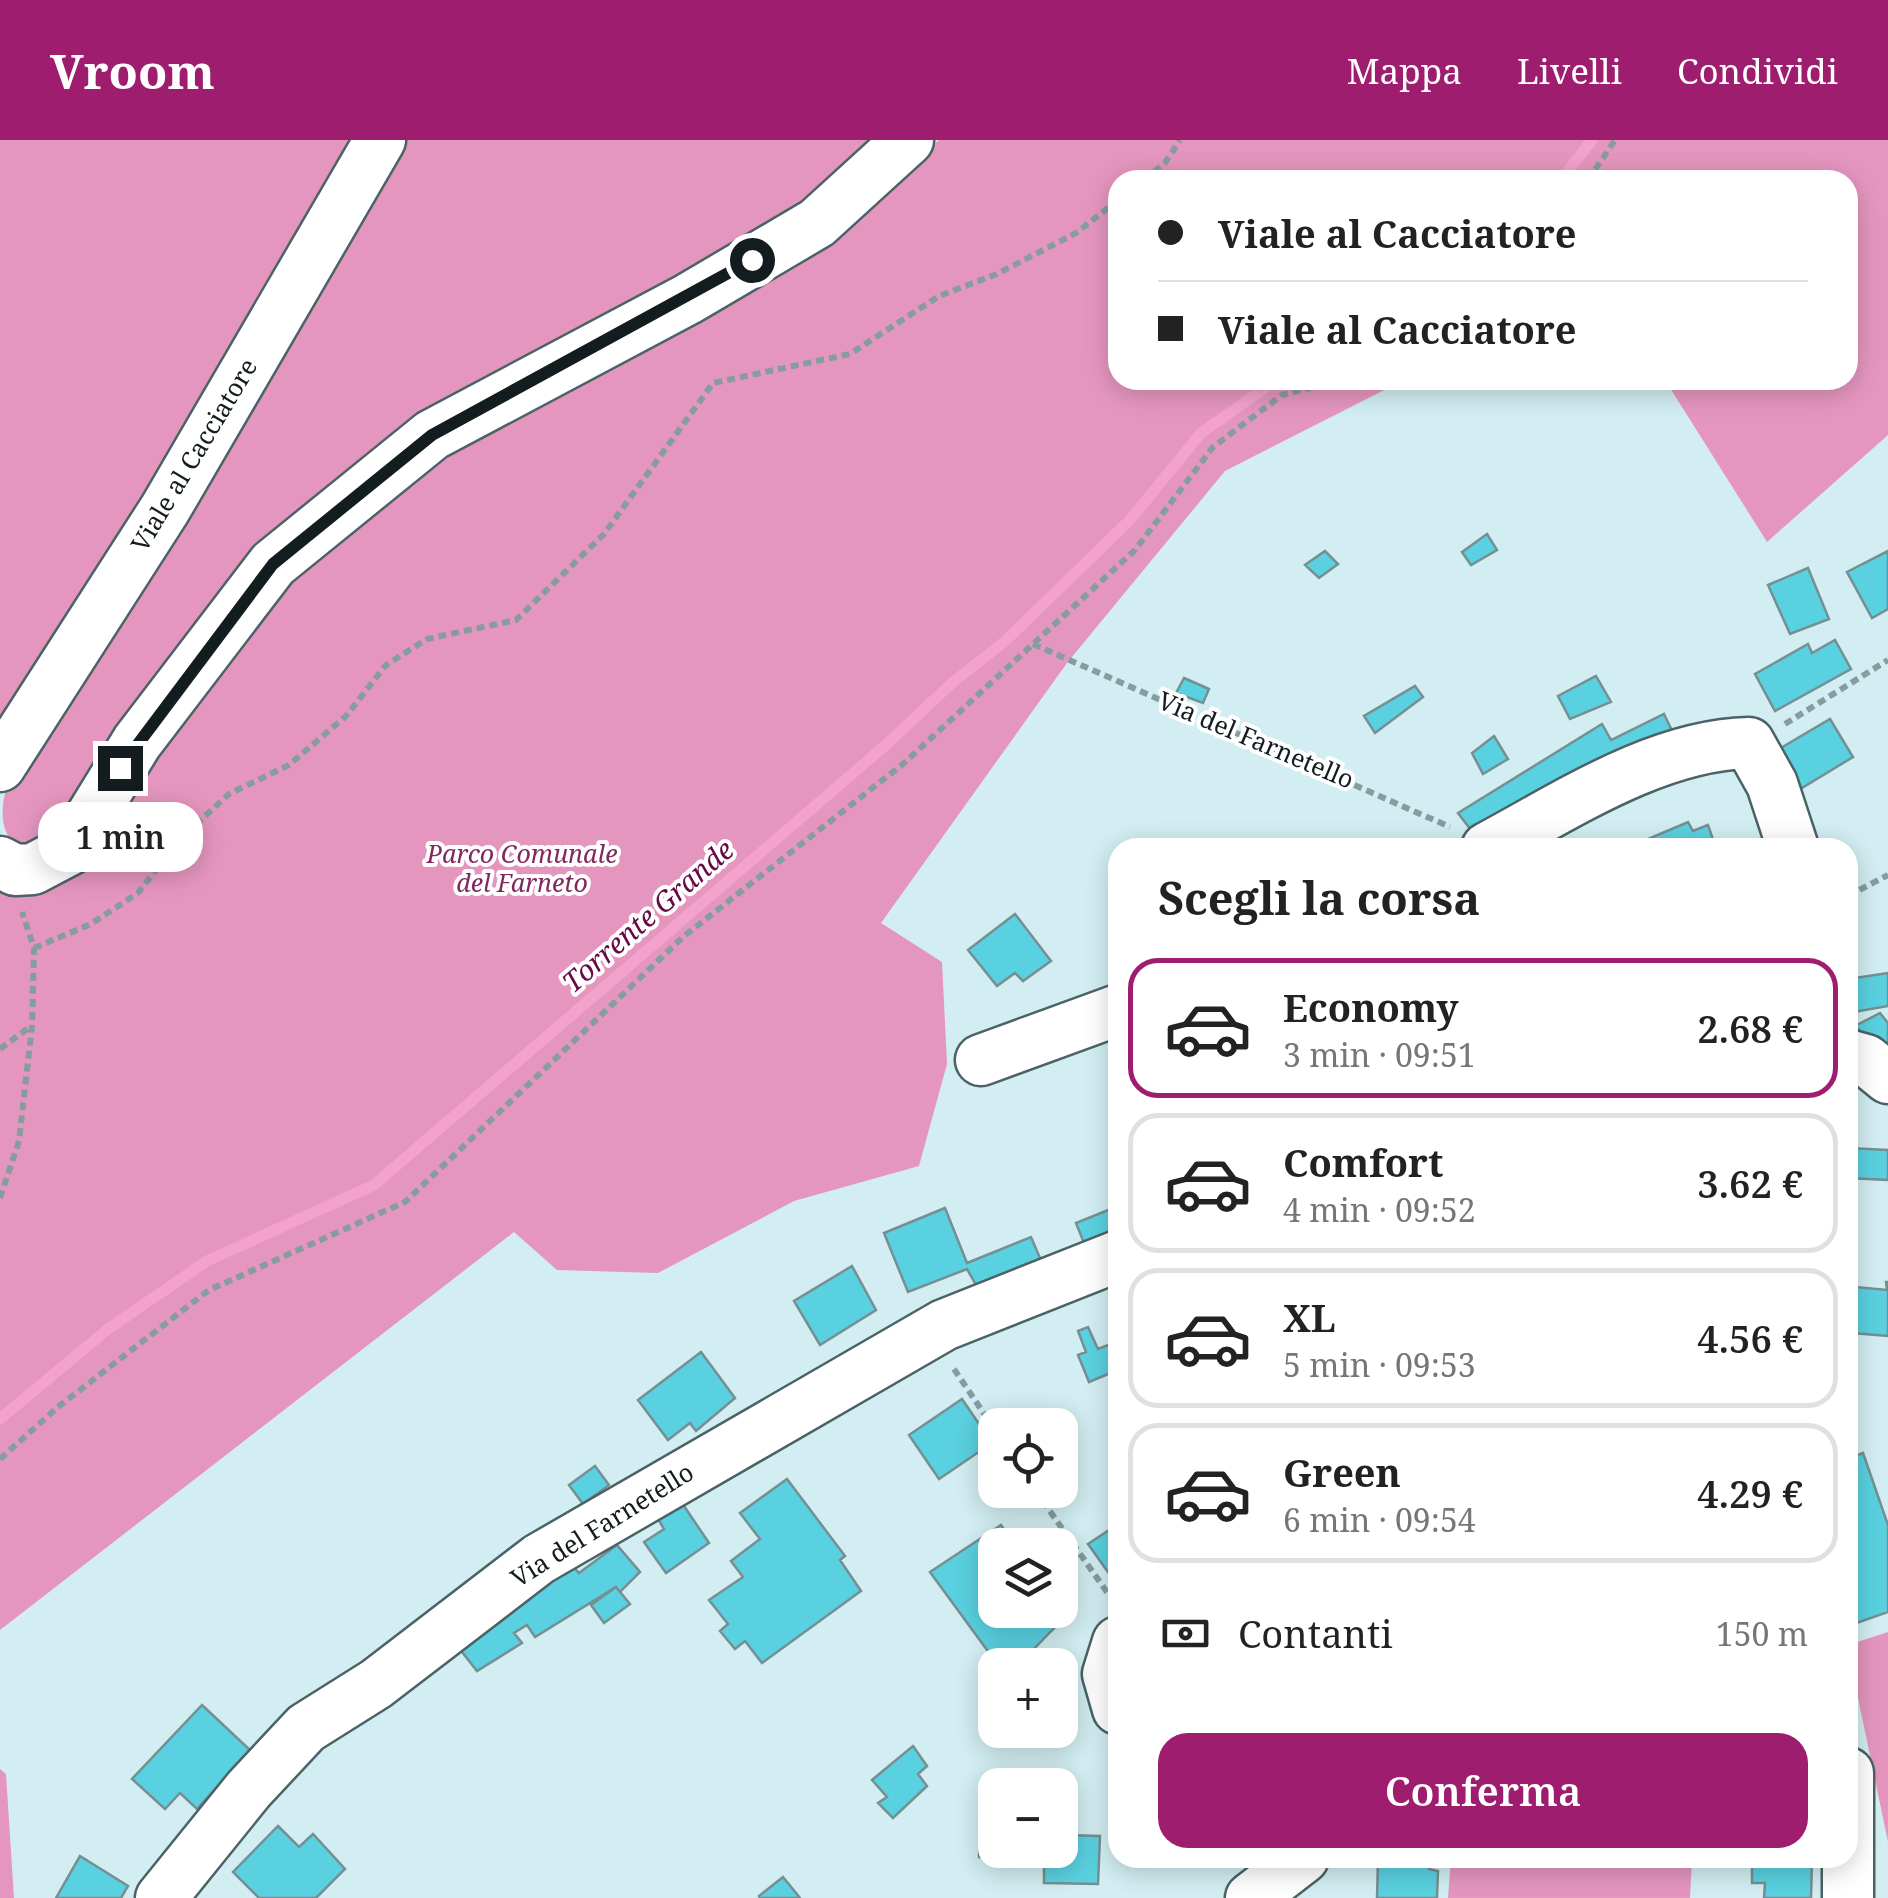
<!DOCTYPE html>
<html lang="it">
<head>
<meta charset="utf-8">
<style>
	:root { --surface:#fff; --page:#f6f6f6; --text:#222; --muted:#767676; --line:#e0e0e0; --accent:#9e1d6f }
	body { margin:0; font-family:"Noto Serif",serif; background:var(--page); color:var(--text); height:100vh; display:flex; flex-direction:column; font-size:38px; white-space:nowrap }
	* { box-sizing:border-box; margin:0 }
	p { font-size:32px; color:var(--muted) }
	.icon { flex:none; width:55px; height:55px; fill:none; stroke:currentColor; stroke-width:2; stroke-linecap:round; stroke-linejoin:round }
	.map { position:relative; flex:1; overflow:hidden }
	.details { position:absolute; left:1108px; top:698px; width:750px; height:1030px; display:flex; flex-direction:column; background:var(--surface); border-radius:30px; box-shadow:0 5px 25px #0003 }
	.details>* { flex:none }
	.hud { position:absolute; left:1108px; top:30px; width:750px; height:220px; border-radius:30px; box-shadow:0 5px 25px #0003; display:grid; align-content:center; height:220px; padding:0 50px; background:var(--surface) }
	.buttons { position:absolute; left:978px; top:1268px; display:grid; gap:20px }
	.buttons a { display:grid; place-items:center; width:100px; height:100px; border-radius:20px; background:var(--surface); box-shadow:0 5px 25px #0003; font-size:50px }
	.end { position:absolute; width:45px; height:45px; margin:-22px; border:12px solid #131d1f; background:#fff; box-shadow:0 0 0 5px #fff }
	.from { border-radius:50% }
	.bubble { position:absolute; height:70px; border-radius:30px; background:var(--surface); box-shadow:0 5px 25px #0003; font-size:32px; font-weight:600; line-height:70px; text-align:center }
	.hud b { display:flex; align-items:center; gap:35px; height:95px; font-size:38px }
	.hud b+b { border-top:2px solid var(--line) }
	.hud i { width:25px; height:25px; background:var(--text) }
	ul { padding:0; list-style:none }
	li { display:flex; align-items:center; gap:30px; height:140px; margin:0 20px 15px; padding:0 30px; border:5px solid var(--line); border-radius:30px }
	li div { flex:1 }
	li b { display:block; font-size:38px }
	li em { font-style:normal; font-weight:600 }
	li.on { border-color:var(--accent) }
	li>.icon { width:90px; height:90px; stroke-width:1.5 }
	h2 { padding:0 50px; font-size:45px; line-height:120px }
	.pay { display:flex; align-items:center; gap:25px; height:110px; padding:0 50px; font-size:38px }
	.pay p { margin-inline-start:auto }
	.primary-button { display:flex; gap:20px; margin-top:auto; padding:20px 50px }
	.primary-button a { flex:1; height:115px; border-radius:30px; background:var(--accent); color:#fff; font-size:40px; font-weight:600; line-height:115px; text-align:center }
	header { display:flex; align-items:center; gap:60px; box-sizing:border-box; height:140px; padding:0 50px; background:var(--accent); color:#fff }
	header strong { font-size:48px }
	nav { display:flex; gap:55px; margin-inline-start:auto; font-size:35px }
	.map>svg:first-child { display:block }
	.forest { fill:#e596bf }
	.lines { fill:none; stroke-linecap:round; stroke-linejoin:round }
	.stream { stroke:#f3a2cc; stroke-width:11 }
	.building { fill:#5ad1e0; stroke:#758f92; stroke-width:2.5 }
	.minor-casing { stroke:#4b6366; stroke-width:55 }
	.path { stroke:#879c9f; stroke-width:6; stroke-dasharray:8 5; stroke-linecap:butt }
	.minor { stroke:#fff; stroke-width:50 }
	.route { stroke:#131d1f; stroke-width:12 }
	.labels { text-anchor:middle; stroke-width:8; stroke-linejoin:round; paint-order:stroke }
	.street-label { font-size:25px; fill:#131d1f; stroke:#fff }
	.park-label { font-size:25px; font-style:italic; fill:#83285e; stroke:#fff }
	.water-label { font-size:28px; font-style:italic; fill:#680846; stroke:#fff }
</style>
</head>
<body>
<header>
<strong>Vroom</strong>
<nav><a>Mappa</a><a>Livelli</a><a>Condividi</a></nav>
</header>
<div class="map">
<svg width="1888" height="1758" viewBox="0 0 1888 1758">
	<rect width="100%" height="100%" fill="#d2eef2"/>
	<path class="forest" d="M 0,0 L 364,0 L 0,603 Z
		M 407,0 L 873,0 L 833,38 L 731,112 L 424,274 L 64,687 L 17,710 C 0,689 0,671 7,645 L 236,290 Z
		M 939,0 L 1888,0 L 1888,295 L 1767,402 L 1665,240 L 1848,240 L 1848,40 L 1118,40 L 1118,240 L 1404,240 L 1225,331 L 1067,523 L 881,783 L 942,822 L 947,924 L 919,1026 L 794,1061 L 658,1133 L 557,1130 L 514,1092 L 0,1490 L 0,747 L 42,754 L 78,734 L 161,606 L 279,446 L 433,322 L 808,115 Z
		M 1888,1492 L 1888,1702 L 1858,1558 L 1848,1540 L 1848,1505 Z
		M 0,1629 L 6,1634 L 14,1758 L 0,1758 Z
		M 1451,1718 L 1692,1718 L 1690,1758 L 1448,1758 Z"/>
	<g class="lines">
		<path class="stream" d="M 1561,40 L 1592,0
			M 0,1279 L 108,1189 L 207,1121 L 374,1045 L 887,604 L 952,543 L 1004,502 L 1130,380 L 1201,293 L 1276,240"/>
	</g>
	<path class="building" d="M 1487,394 L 1497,410 L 1471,425 L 1462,412 Z
		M 1325,411 L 1338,424 L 1319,438 L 1305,425 Z
		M 1888,411 L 1888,469 L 1872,478 L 1847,432 Z
		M 1808,428 L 1829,479 L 1790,494 L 1768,445 Z
		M 1835,500 L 1851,529 L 1775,571 L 1755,534 L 1808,504 L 1812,513 Z
		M 1596,536 L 1611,562 L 1570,579 L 1558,556 Z
		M 1184,538 L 1209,549 L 1203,563 L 1176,553 Z
		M 1415,546 L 1423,557 L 1375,593 L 1364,576 Z
		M 1664,574 L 1676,599 L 1474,694 L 1458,673 L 1602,584 L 1611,600 Z
		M 1830,579 L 1853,617 L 1797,651 L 1774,612 Z
		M 1494,596 L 1508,619 L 1483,634 L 1472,613 Z
		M 1688,682 L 1693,691 L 1708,685 L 1716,708 L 1627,708 Z
		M 1015,774 L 1051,821 L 1023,841 L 1015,833 L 997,846 L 968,810 Z
		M 1888,833 L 1888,866 L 1848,873 L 1848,839 Z
		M 1880,873 L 1888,883 L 1888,917 L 1855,886 Z
		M 1848,1008 L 1888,1010 L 1888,1040 L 1848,1038 Z
		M 1118,1066 L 1118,1101 L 1088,1113 L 1076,1083 Z
		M 945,1068 L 967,1123 L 1031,1097 L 1043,1125 L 980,1152 L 967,1129 L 908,1152 L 884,1093 Z
		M 852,1126 L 876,1170 L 820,1205 L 794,1161 Z
		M 1886,1142 L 1888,1142 L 1888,1196 L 1853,1193 L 1856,1147 L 1887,1150 Z
		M 1088,1187 L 1098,1209 L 1118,1201 L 1118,1230 L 1089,1242 L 1078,1215 L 1086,1212 L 1078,1191 Z
		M 701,1212 L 735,1258 L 696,1291 L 690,1283 L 668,1300 L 638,1260 Z
		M 962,1259 L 992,1303 L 939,1339 L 909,1295 Z
		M 1863,1313 L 1888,1385 L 1888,1472 L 1848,1486 L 1848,1319 Z
		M 595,1326 L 609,1345 L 583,1364 L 569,1345 Z
		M 787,1339 L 845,1416 L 840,1420 L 861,1451 L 762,1523 L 745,1501 L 735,1509 L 720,1491 L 728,1484 L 709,1460 L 743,1437 L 731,1421 L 760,1399 L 740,1373 Z
		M 682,1363 L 709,1403 L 666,1433 L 644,1402 L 664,1389 L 658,1379 Z
		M 1118,1384 L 1118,1436 L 1113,1439 L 1088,1404 Z
		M 1001,1385 L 1015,1405 L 995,1405 L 995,1470 L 1060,1469 L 1066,1476 L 1018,1525 L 998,1525 L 930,1432 Z
		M 617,1405 L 640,1432 L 620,1452 L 616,1447 L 535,1497 L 527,1485 L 514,1493 L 522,1503 L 477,1531 L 451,1498 L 562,1414 L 579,1433 Z
		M 616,1447 L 630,1464 L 604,1483 L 591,1465 Z
		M 202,1565 L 250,1610 L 197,1669 L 180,1653 L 165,1669 L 132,1639 Z
		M 913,1606 L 927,1626 L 918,1634 L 927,1646 L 893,1678 L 878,1663 L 887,1657 L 872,1640 Z
		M 1014,1638 L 1066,1639 L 1065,1695 L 1100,1696 L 1098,1744 L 1044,1743 L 1044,1718 L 979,1717 L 980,1671 L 995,1671 L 995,1710 L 1060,1710 L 1060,1645 L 1014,1645 Z
		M 278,1686 L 299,1707 L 313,1694 L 345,1729 L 316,1758 L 259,1758 L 233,1732 Z
		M 80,1716 L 128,1746 L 121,1758 L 56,1758 Z
		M 1378,1718 L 1429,1718 L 1429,1729 L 1438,1731 L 1437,1758 L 1377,1758 Z
		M 1752,1718 L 1812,1718 L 1811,1758 L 1764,1758 L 1765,1743 L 1752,1743 Z
		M 783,1737 L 800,1758 L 760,1758 L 759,1756 Z"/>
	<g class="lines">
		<g class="minor-casing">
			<path id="minor" d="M 0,626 L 165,369 L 380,0
				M 1487,708 C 1567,665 1657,605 1749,603 L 1772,644 L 1793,708
				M 0,722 L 15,730 L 33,729 L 71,709 L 137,602 L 273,424 L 432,295 L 688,159 L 817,83 L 908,0
				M 1848,915 L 1866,920 L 1888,938
				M 981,920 L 1118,870
				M 1118,1502 L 1108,1534 L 1118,1569
				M 1848,1633 L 1848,1758
				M 161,1758 L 249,1649 L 306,1588 L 376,1544 L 539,1419 L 944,1185 L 1118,1116
				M 1251,1758 L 1303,1718"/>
		</g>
		<path class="path" d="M 1144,40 L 1165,23 L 1180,0
			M 1588,40 L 1615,0
			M 1033,504 L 1450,687
			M 1785,584 L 1888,520
			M 1848,756 L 1888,735
			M 34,808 L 91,784 L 138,753 L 180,699 L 229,654 L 289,625 L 346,576 L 386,525 L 427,499 L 516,480 L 604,394 L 713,243 L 850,214 L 939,156 L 997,134 L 1076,93 L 1118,60
			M 0,909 L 31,886
			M 0,1058 L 19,1001 L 32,886 L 34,808 L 22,772
			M 954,1229 L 995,1290
			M 0,1319 L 58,1267 L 209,1150 L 405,1062 L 683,797 L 903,624 L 1135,410 L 1213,307 L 1282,255 L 1343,240
			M 1035,1350 L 1114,1462"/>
		<use href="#minor" class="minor"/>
	</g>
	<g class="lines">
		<path class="route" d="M 120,628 L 273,424 L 432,295 L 752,120"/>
	</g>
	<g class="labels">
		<g class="street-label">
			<text transform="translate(194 315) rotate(-59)" y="9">Viale al Cacciatore</text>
			<text transform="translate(1256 600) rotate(23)" y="9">Via del Farnetello</text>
			<text transform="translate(602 1385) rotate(-32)" y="9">Via del Farnetello</text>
		</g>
		<g class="park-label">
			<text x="522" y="723">Parco Comunale<tspan x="522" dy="29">del Farneto</tspan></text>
		</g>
		<g class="water-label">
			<text transform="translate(648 776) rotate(-41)" y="10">Torrente Grande</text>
		</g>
	</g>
</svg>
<div class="buttons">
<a><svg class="icon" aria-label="locate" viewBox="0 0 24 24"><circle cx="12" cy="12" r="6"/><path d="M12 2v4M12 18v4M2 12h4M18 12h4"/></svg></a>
<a><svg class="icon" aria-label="layers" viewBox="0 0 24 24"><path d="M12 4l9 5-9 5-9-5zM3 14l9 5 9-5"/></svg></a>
<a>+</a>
<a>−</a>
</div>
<i class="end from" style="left:752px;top:120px"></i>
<i class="end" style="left:120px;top:628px"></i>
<div class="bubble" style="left:38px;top:662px;width:165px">1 min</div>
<div class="hud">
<b><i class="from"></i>Viale al Cacciatore</b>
<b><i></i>Viale al Cacciatore</b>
</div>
<section class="details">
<h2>Scegli la corsa</h2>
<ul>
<li class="on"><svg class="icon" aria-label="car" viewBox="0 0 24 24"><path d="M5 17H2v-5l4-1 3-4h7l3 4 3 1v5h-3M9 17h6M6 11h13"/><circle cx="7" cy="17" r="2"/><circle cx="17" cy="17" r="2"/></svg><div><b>Economy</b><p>3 min · 09:51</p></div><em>2.68 €</em></li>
<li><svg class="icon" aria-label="car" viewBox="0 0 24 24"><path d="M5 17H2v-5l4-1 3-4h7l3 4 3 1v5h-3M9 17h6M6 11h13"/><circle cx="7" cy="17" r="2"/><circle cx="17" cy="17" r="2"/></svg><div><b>Comfort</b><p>4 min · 09:52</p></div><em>3.62 €</em></li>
<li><svg class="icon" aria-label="car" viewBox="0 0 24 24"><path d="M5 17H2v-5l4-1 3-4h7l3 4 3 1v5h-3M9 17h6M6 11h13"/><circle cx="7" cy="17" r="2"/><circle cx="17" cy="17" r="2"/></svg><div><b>XL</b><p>5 min · 09:53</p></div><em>4.56 €</em></li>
<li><svg class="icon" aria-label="car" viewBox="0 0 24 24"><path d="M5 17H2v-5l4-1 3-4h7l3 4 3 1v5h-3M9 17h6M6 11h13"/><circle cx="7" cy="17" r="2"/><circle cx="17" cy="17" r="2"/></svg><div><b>Green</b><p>6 min · 09:54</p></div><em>4.29 €</em></li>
</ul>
<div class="pay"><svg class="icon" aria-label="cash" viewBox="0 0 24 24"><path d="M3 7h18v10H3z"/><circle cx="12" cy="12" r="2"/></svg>Contanti<p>150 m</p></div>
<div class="primary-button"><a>Conferma</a></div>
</section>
</div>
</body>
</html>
